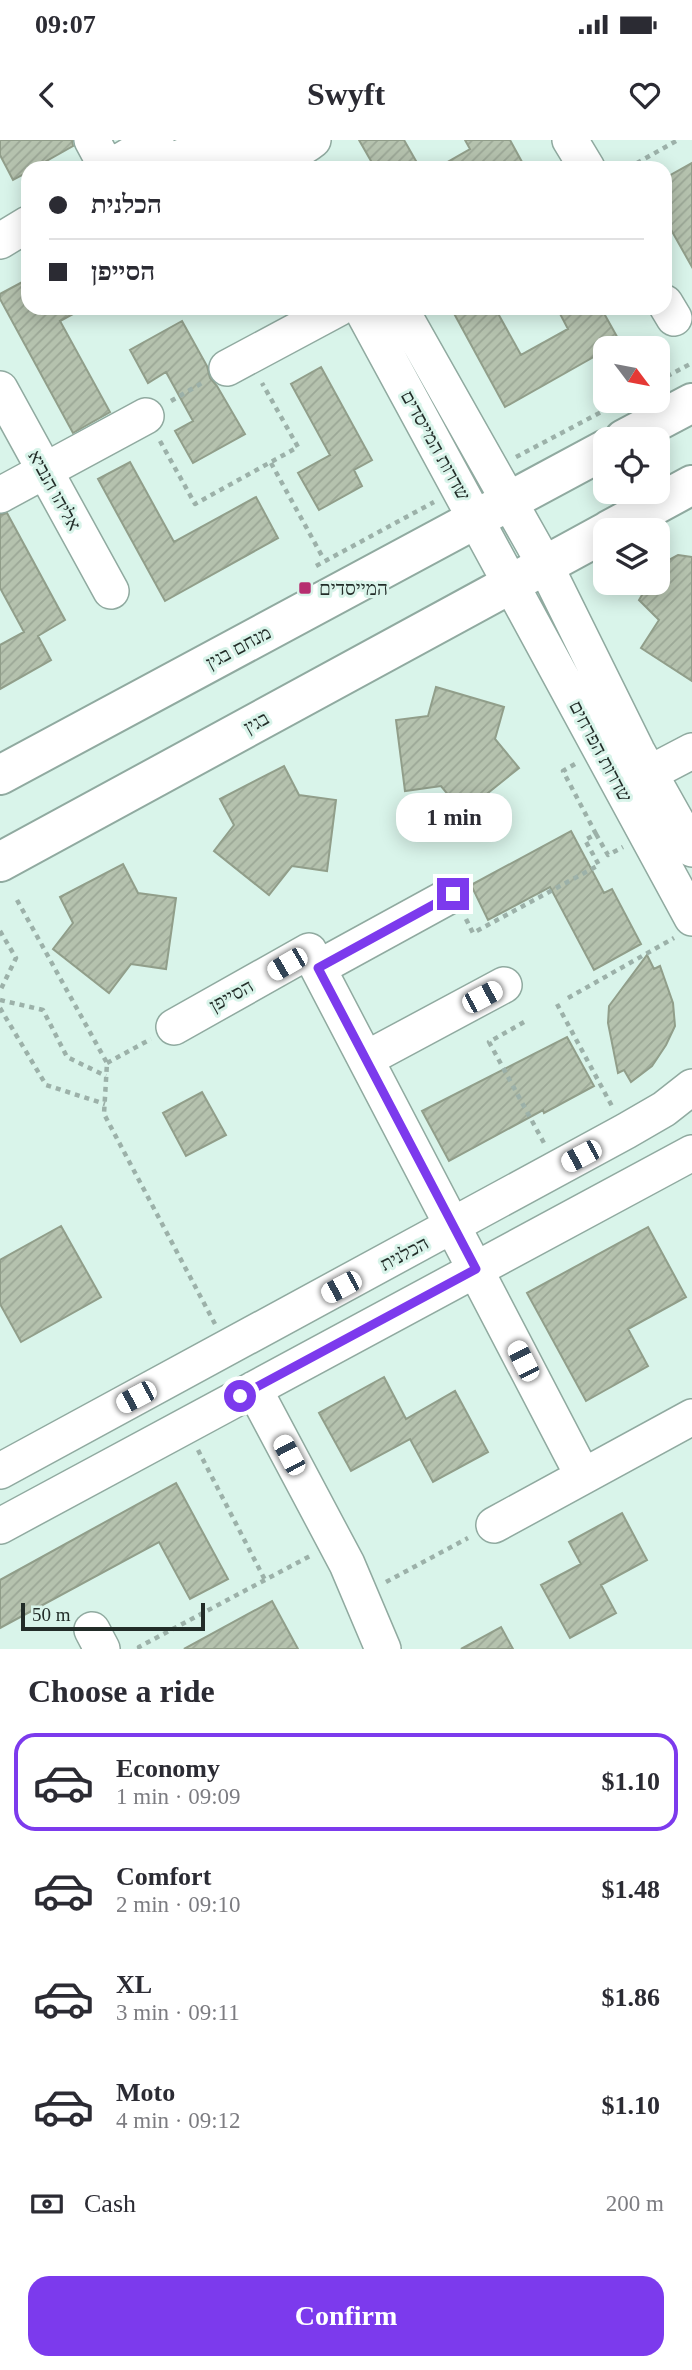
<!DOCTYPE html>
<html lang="en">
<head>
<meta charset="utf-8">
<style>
	:root { --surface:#fff; --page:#f2f2f3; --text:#2b2b33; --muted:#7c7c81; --line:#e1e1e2; --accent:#7c3aed }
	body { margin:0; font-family:"Times New Roman","Noto Sans Hebrew",serif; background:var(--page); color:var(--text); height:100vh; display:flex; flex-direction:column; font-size:26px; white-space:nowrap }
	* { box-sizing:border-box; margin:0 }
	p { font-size:23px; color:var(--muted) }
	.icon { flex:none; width:38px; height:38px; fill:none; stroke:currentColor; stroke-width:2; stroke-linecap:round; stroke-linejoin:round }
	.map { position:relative; height:1509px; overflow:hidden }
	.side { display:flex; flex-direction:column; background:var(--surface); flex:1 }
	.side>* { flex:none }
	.top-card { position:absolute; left:21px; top:21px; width:651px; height:154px; border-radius:21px; box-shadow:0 4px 18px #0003; display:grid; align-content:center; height:154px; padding:0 28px; background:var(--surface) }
	.needle { width:46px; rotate:122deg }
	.controls { position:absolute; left:593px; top:196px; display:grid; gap:14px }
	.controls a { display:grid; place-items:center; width:77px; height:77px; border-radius:14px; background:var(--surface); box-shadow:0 4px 18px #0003; font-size:35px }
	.scale { position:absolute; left:21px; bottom:18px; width:184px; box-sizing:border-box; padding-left:7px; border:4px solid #222c28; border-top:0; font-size:19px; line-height:24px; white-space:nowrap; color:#222c28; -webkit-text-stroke:5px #d9f4ea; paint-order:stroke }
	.end { position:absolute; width:32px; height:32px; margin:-16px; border:9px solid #7c3aed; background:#fff; box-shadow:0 0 0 4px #fff }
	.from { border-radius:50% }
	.bubble { position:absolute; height:49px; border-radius:21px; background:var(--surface); box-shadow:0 4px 18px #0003; font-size:23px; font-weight:800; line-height:49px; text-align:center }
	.car { position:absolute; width:21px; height:42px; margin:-21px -10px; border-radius:9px; box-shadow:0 0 5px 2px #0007; background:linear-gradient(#fff 24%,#345 0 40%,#fff 0 76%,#345 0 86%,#fff 0) }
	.top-card b { display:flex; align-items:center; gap:24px; height:66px; font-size:26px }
	.top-card b+b { border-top:2px solid var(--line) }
	.top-card i { width:18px; height:18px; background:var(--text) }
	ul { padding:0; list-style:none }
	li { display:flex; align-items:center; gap:21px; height:98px; margin:0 14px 10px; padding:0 14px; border:4px solid transparent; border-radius:21px }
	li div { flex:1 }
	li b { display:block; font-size:26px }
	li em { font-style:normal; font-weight:800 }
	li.current { border-color:var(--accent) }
	li>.icon { width:63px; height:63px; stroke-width:1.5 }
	h2 { padding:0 28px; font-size:32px; line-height:84px }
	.pay { display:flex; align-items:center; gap:18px; height:77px; padding:0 28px; font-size:26px }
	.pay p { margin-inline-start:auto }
	.primary-button { display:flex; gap:14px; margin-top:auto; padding:14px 28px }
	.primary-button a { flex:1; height:80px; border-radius:21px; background:var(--accent); color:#fff; font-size:28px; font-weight:800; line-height:80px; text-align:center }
	.status { display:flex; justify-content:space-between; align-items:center; height:49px; padding:0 35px; background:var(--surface); direction:ltr }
	.status svg { height:19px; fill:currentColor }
	header { display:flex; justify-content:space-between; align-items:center; height:91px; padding:0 28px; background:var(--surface); font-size:32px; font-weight:800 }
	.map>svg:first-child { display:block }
	.building { fill:url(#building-hatch); stroke:#919e8a; stroke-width:2 }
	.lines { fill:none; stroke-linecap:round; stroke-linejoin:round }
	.minor-casing { stroke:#90aaa0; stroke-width:38 }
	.major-casing { stroke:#90aaa0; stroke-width:42 }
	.path { stroke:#9cb1a9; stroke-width:4.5; stroke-dasharray:5 5; stroke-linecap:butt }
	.minor { stroke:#fff; stroke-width:35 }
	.major { stroke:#fff; stroke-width:38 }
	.route { stroke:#7c3aed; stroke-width:9 }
	.poi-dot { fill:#b62e6f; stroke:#d9f4ea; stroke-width:2.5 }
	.labels { text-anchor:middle; stroke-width:6; stroke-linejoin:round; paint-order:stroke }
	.street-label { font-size:19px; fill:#222c28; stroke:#d9f4ea }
	.poi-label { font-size:19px; fill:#222c28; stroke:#d9f4ea; text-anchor:start }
</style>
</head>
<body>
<div class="status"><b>09:07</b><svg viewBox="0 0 49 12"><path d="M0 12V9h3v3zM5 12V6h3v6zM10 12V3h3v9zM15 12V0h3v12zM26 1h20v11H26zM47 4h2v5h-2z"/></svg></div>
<header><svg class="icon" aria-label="back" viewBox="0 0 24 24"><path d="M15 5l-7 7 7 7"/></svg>Swyft<svg class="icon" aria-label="heart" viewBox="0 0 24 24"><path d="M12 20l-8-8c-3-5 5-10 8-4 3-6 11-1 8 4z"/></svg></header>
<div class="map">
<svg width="692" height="1509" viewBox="0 0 692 1509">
	<defs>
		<pattern id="building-hatch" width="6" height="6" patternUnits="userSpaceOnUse" patternTransform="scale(1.75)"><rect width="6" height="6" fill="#b5c2ae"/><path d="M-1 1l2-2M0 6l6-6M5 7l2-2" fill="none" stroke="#9ba796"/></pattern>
	</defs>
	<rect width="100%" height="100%" fill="#d9f4ea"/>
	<path class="building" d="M 0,0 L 72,0 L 73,6 L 34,28 L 28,28 L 28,32 L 13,40 L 0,15 Z
		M 359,0 L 404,0 L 420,28 L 375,28 Z
		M 465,0 L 510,0 L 522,22 L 512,28 L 437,28 L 470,9 Z
		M 692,23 L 692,127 L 665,79 L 665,38 Z
		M 28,139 L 28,168 L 84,168 L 60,181 L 110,272 L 73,293 L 0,159 L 0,154 Z
		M 451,168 L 495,168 L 521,215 L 568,189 L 557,168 L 601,168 L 620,202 L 606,208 L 606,210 L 505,267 Z
		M 182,181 L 207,226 L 210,238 L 217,246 L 245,294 L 193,323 L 175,291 L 193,281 L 166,232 L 148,243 L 130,210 Z
		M 321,227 L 372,320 L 354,330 L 362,346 L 319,370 L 298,333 L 330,315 L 291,244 Z
		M 130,322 L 174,402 L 256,357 L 278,398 L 165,461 L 98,339 Z
		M 7,373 L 65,480 L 38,496 L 51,520 L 0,549 L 0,505 L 24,492 L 0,448 L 0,375 Z
		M 678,415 L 692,417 L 692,541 L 641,508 L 659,480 L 639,460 L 649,443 L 658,443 L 658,429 L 661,424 Z
		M 436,547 L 504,567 L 495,599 L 519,628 L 463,673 L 441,646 L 405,651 L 396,580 L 428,576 Z
		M 284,626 L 299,655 L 336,660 L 327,731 L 292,726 L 269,755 L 214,711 L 234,685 L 220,659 Z
		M 571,691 L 604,753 L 612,749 L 641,804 L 594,830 L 550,747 L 488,780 L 471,745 Z
		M 123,724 L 138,753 L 176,758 L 166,829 L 131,824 L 109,853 L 53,809 L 73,783 L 60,757 Z
		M 647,815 L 654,829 L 660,826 L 673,863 L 675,886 L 666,905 L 652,926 L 631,942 L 624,930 L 618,933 L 608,883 L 609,866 Z
		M 567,897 L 594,946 L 544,973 L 543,970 L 449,1021 L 422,971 Z
		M 202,952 L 226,995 L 186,1016 L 163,973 Z
		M 61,1086 L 101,1157 L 21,1202 L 0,1164 L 0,1120 Z
		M 648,1087 L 686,1157 L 628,1189 L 648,1226 L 586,1261 L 527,1153 Z
		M 384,1237 L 406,1279 L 455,1251 L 488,1312 L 433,1342 L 410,1299 L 351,1331 L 319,1273 Z
		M 176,1343 L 228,1439 L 190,1459 L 159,1402 L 0,1488 L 0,1440 Z
		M 622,1373 L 647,1420 L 601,1445 L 616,1473 L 570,1498 L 541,1445 L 581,1424 L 569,1402 Z
		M 272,1461 L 298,1509 L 184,1509 Z
		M 501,1487 L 513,1509 L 461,1509 Z"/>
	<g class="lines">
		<g class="minor-casing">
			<path id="minor" d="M 92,0 L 107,28
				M 228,0 C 254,20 287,21 313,0
				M 570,0 L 587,28
				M 109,28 L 156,0
				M 154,28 L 199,10 L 229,2
				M 0,101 L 28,84
				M 665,163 L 674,178
				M 361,168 L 692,778
				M 400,168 L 545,425 L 637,611 L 692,709
				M 227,228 L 339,168
				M 0,249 L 111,451
				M 0,355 L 146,276
				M 650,633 L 692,611
				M 318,828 L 453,754
				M 174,887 L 309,811 L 583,1336
				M 366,919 L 504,845
				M 254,1249 L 347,1424 L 383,1509
				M 0,1331 L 626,991 L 664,969 L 692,947
				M 494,1385 L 692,1277
				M 0,1386 L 692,1013
				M 92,1490 L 102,1509"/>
		</g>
		<g class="major-casing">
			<path id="major" d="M 624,299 L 692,263
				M 609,390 L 692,345
				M 0,635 L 606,309
				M 0,722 L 606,392"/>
		</g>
		<path class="path" d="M 628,28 L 678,0
			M 658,241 L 692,223
			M 171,261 L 202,243
			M 160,301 L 195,364 L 298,307 L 262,243
			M 516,317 L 622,261
			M 271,323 L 322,416
			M 316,426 L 434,362
			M 596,694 L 608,715 L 623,707
			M 17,760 L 107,923 L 104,974 L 215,1184
			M 466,779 L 473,793 L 599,725 L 585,700 L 596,694 L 563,631 L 575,624
			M 0,791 L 16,818 L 0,851
			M 568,858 L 674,798
			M 0,860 L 43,870 L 67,917 L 106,936
			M 557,864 L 613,968
			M 0,868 L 46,945 L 105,964
			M 524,882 L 489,902 L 544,1003
			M 107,923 L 151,899
			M 198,1310 L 265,1440
			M 386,1442 L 468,1398
			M 140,1509 L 139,1507 L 310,1416"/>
		<use href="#minor" class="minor"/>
		<use href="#major" class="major"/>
	</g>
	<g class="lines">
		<path class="route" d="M 240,1256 L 476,1129 L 318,828 L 453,754"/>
	</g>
	<rect class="poi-dot" x="298" y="441" width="14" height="14" rx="3.5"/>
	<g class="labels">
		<g class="street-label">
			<text transform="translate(436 305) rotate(61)" y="7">שדרות המייסדים</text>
			<text transform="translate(55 350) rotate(61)" y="7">אליהו הנביא</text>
			<text transform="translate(238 507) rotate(-28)" y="7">מנחם בגין</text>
			<text transform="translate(256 582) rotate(-29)" y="7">בגין</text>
			<text transform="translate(601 611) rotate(62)" y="7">שדרות הפרחים</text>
			<text transform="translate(231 855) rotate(-29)" y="7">הסייפן</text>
			<text transform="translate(404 1113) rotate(-28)" y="7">הכלנית</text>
		</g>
		<g class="poi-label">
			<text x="319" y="455">המייסדים</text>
		</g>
	</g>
</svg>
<div class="controls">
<a><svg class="needle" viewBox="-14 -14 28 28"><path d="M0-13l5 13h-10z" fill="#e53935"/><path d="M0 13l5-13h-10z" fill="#7c7c81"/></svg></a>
<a><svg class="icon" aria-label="locate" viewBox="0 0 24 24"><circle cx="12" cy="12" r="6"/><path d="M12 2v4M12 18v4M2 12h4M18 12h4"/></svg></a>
<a><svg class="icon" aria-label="layers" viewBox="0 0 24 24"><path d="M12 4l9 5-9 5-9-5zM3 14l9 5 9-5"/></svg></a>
</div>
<div class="scale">50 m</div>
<i class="end from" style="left:240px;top:1256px"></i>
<i class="end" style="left:453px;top:754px"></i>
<div class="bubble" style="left:396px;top:653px;width:116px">1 min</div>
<i class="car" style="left:287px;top:824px;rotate:240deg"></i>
<i class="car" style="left:482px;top:857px;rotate:62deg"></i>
<i class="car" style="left:581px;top:1016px;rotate:242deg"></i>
<i class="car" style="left:341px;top:1147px;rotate:242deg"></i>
<i class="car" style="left:523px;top:1221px;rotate:333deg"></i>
<i class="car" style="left:136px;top:1257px;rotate:242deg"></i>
<i class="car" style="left:289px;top:1315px;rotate:332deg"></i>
<div class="top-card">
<b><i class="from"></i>הכלנית</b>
<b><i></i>הסייפן</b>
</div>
</div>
<section class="side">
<h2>Choose a ride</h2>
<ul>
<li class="current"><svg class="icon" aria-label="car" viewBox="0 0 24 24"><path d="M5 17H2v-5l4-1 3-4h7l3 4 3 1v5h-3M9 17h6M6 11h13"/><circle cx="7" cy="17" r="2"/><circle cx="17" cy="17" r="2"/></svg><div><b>Economy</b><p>1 min · 09:09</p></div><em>$1.10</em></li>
<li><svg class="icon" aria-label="car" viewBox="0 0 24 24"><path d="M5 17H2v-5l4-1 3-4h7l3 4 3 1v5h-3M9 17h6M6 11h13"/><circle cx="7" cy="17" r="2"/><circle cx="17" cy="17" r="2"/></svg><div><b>Comfort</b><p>2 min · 09:10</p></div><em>$1.48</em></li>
<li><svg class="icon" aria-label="car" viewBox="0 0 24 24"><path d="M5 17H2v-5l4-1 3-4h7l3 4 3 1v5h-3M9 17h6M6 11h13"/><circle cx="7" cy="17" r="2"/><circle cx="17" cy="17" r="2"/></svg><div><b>XL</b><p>3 min · 09:11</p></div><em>$1.86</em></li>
<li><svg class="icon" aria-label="car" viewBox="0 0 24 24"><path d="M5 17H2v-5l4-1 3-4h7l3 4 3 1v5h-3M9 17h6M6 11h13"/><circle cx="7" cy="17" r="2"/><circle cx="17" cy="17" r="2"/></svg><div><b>Moto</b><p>4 min · 09:12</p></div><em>$1.10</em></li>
</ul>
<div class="pay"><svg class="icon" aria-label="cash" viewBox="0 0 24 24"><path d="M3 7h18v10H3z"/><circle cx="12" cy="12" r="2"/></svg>Cash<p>200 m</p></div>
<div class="primary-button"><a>Confirm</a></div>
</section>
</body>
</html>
